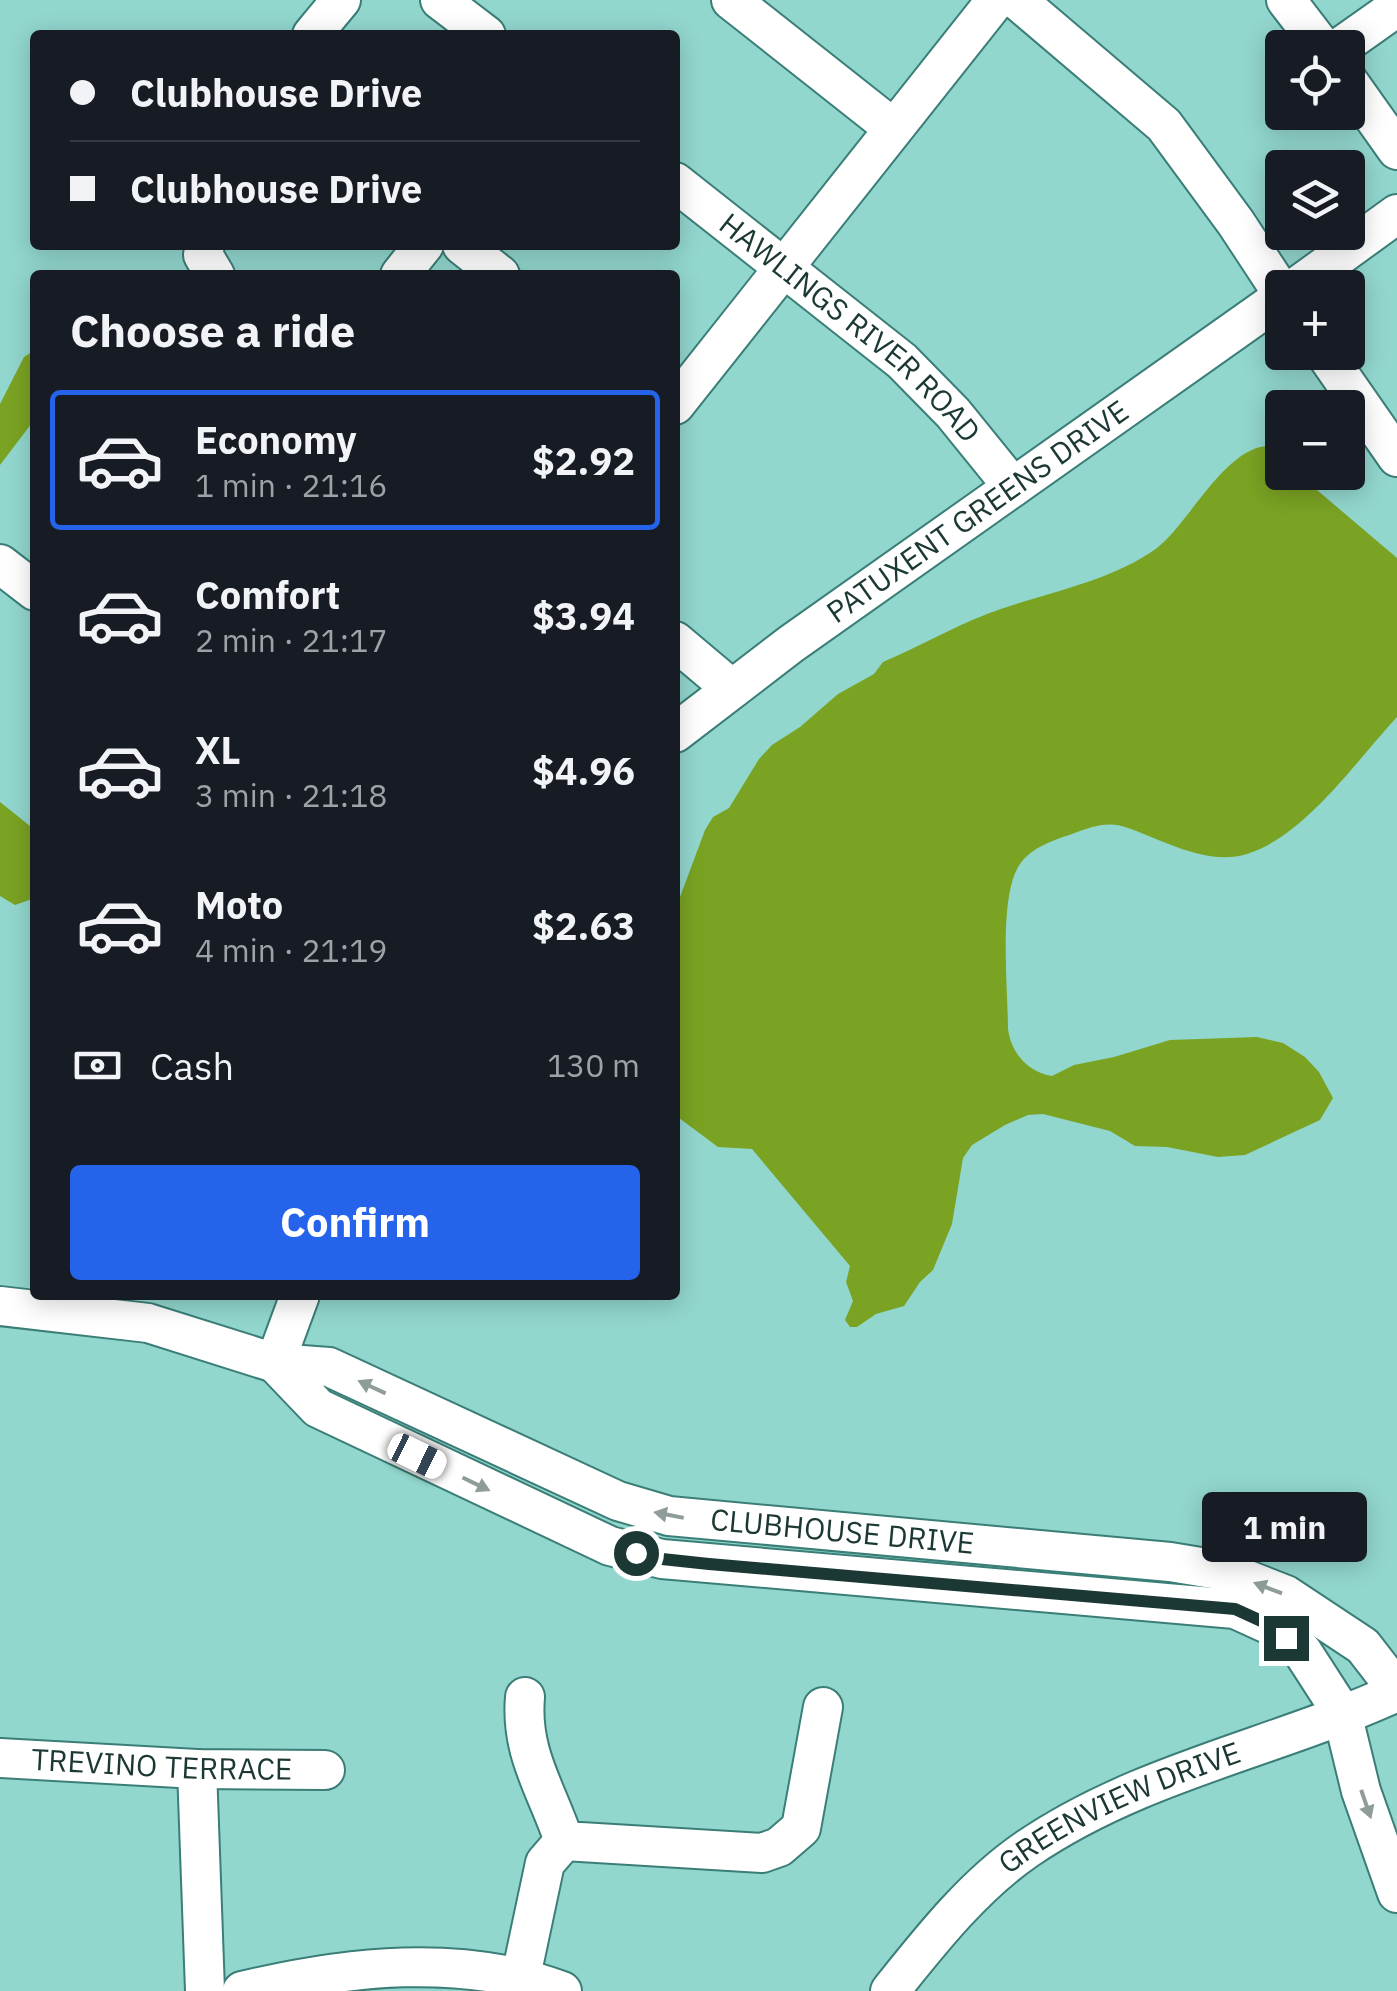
<!DOCTYPE html>
<html lang="en">
<head>
<meta charset="utf-8">
<style>
	:root { --surface:#171b24; --page:#242831; --text:#f1f3f6; --muted:#9ea1a6; --line:#363941; --accent:#2563eb }
	body { margin:0; font-family:"IBM Plex Sans",sans-serif; background:var(--page); color:var(--text); height:100vh; display:flex; flex-direction:column; font-size:38px; white-space:nowrap }
	* { box-sizing:border-box; margin:0 }
	p { font-size:32px; color:var(--muted) }
	.icon { flex:none; width:55px; height:55px; fill:none; stroke:currentColor; stroke-width:2; stroke-linecap:round; stroke-linejoin:round }
	.map { position:relative; flex:1; overflow:hidden }
	.panel { position:absolute; left:30px; top:270px; width:650px; height:1030px; display:flex; flex-direction:column; background:var(--surface); border-radius:10px; box-shadow:0 5px 25px #0003 }
	.panel>* { flex:none }
	.hud { position:absolute; left:30px; top:30px; width:650px; height:220px; border-radius:10px; box-shadow:0 5px 25px #0003; display:grid; align-content:center; height:220px; padding:0 40px; background:var(--surface) }
	.buttons { position:absolute; left:1265px; top:30px; display:grid; gap:20px }
	.buttons a { display:grid; place-items:center; width:100px; height:100px; border-radius:10px; background:var(--surface); box-shadow:0 5px 25px #0003; font-size:50px }
	.end { position:absolute; width:45px; height:45px; margin:-22px; border:12px solid #1c3835; background:#fff; box-shadow:0 0 0 5px #fff }
	.from { border-radius:50% }
	.bubble { position:absolute; height:70px; border-radius:10px; background:var(--surface); box-shadow:0 5px 25px #0003; font-size:32px; font-weight:700; line-height:70px; text-align:center }
	.car { position:absolute; width:30px; height:60px; margin:-30px -15px; border-radius:12px; box-shadow:0 0 8px 2px #0007; background:linear-gradient(#fff 24%,#345 0 40%,#fff 0 76%,#345 0 86%,#fff 0) }
	.hud b { display:flex; align-items:center; gap:35px; height:95px; font-size:38px }
	.hud b+b { border-top:2px solid var(--line) }
	.hud i { width:25px; height:25px; background:var(--text) }
	ul { padding:0; list-style:none }
	li { display:flex; align-items:center; gap:30px; height:140px; margin:0 20px 15px; padding:0 20px; border:5px solid transparent; border-radius:10px }
	li div { flex:1 }
	li b { display:block; font-size:38px }
	li em { font-style:normal; font-weight:700 }
	li.active { border-color:var(--accent) }
	li>.icon { width:90px; height:90px; stroke-width:1.5 }
	h2 { padding:0 40px; font-size:45px; line-height:120px }
	.pay { display:flex; align-items:center; gap:25px; height:110px; padding:0 40px; font-size:38px }
	.pay p { margin-inline-start:auto }
	.cta { display:flex; gap:20px; margin-top:auto; padding:20px 40px }
	.cta a { flex:1; height:115px; border-radius:10px; background:var(--accent); color:#fff; font-size:40px; font-weight:700; line-height:115px; text-align:center }
	.map>svg:first-child { display:block }
	.water { fill:#7aa323 }
	.lines { fill:none; stroke-linecap:round; stroke-linejoin:round }
	.minor-casing { stroke:#3a7e77; stroke-width:42 }
	.minor { stroke:#fff; stroke-width:38 }
	.oneway { fill:#8e9c9a }
	.route { stroke:#1c3835; stroke-width:12 }
	.labels { text-anchor:middle; stroke-width:8; stroke-linejoin:round; paint-order:stroke }
	.street-label { font-size:30px; fill:#1c3835; stroke:#92d7ce }
</style>
</head>
<body>
<div class="map">
<svg width="1397" height="1991" viewBox="0 0 1397 1991">
	<rect width="100%" height="100%" fill="#92d7ce"/>
	<path class="water" d="M 35,350 L 35,419 L 0,465 L 0,404 L 24,357 Z
		M 1267,446 L 1282,457 L 1282,472 L 1297,473 L 1397,558 L 1397,717 C 1356,761 1305,836 1247,854 C 1209,866 1166,842 1131,829 C 1108,820 1094,826 1072,834 C 1054,840 1032,847 1020,864 C 998,895 1008,989 1008,1029 C 1011,1053 1028,1072 1052,1076 L 1074,1065 L 1114,1057 L 1170,1040 L 1257,1037 L 1283,1043 L 1305,1057 L 1319,1072 L 1333,1098 L 1320,1120 L 1245,1155 L 1218,1157 L 1167,1147 L 1135,1146 L 1110,1131 L 1043,1114 L 1028,1115 L 1005,1125 L 972,1145 L 963,1158 L 952,1224 L 933,1270 L 920,1282 L 904,1306 L 876,1314 L 857,1327 L 850,1327 L 845,1320 L 853,1301 L 846,1282 L 850,1266 L 752,1149 L 718,1147 L 675,1115 L 675,924 L 680,897 L 705,830 L 713,817 L 729,808 L 759,759 L 772,745 L 800,727 L 838,694 L 874,674 L 883,662 C 918,647 951,628 987,614 C 1042,593 1109,583 1157,548 C 1189,523 1224,449 1267,446 Z
		M 0,802 L 35,830 L 35,898 L 15,905 L 0,896 Z"/>
	<g class="lines">
		<g class="minor-casing">
			<g id="minor">
				<path d="M 440,0 L 486,35"/>
				<path d="M 731,0 L 893,128"/>
				<path d="M 1017,0 L 1164,125 L 1236,223 L 1282,293"/>
				<path d="M 1286,0 L 1323,48"/>
				<path d="M 312,35 L 341,0"/>
				<path d="M 1339,48 L 1397,7"/>
				<path d="M 1348,81 L 1397,150"/>
				<path id="s1" d="M 675,182 L 902,361 L 953,413 L 1013,487"/>
				<path d="M 205,245 L 203,255 L 215,275"/>
				<path d="M 462,245 L 500,275"/>
				<path d="M 400,275 L 424,245"/>
				<path d="M 1295,288 L 1397,214"/>
				<path d="M 1324,352 L 1397,457"/>
				<path d="M 675,405 L 996,0"/>
				<path d="M 0,564 L 35,591"/>
				<path d="M 675,641 L 732,689"/>
				<path id="s2" d="M 675,733 L 791,644 L 1282,297"/>
				<path id="s3" d="M 0,1306 L 148,1323 L 275,1363 L 329,1367 L 618,1501 L 669,1516 L 1170,1562 L 1225,1571 L 1286,1595 L 1363,1646 L 1397,1690"/>
				<path d="M 275,1363 L 318,1408 L 610,1546 L 662,1559 L 1235,1609 L 1270,1625 L 1302,1651 L 1342,1713 L 1361,1791 L 1397,1893"/>
				<path d="M 275,1363 L 300,1295"/>
				<path d="M 525,1697 C 520,1753 547,1790 564,1841 L 762,1853 L 779,1847 L 801,1828 L 823,1707"/>
				<path id="s4" d="M 0,1758 L 197,1769 L 325,1770"/>
				<path d="M 197,1769 L 205,1991"/>
				<path d="M 521,1976 L 545,1863 L 564,1841"/>
				<path d="M 242,1991 C 346,1966 461,1953 562,1991"/>
				<path id="s5" d="M 890,1991 C 930,1941 973,1886 1027,1849 C 1140,1772 1275,1748 1397,1692"/>
			</g>
		</g>
		<use href="#minor" class="minor"/>
	</g>
	<defs><path id="oneway-solid" d="M-6-.8H1V-3.2L6.5 0L1 3.2V.8H-6Z" transform="scale(2.5)"/></defs>
	<g class="oneway">
		<use href="#oneway-solid" transform="translate(372 1387) rotate(-155)"/>
		<use href="#oneway-solid" transform="translate(476 1484) rotate(26)"/>
		<use href="#oneway-solid" transform="translate(669 1515) rotate(-169)"/>
		<use href="#oneway-solid" transform="translate(1268 1588) rotate(-159)"/>
		<use href="#oneway-solid" transform="translate(1366 1804) rotate(71)"/>
	</g>
	<g class="lines">
		<path class="route" d="M 636,1553 L 662,1559 L 709,1564 L 1235,1609 L 1270,1625 L 1286,1638"/>
	</g>
	<g class="labels">
		<g class="street-label">
			<text dy="10" stroke="none"><textPath href="#s1" startOffset="228">HAWLINGS RIVER ROAD</textPath></text>
			<text dy="10" stroke="none"><textPath href="#s2" startOffset="375">PATUXENT GREENS DRIVE</textPath></text>
			<text dy="10" stroke="none"><textPath href="#s3" startOffset="882">CLUBHOUSE DRIVE</textPath></text>
			<text dy="10" stroke="none"><textPath href="#s4" startOffset="162">TREVINO TERRACE</textPath></text>
			<text dy="10" stroke="none"><textPath href="#s5" startOffset="300">GREENVIEW DRIVE</textPath></text>
		</g>
	</g>
</svg>
<div class="buttons">
<a><svg class="icon" aria-label="locate" viewBox="0 0 24 24"><circle cx="12" cy="12" r="6"/><path d="M12 2v4M12 18v4M2 12h4M18 12h4"/></svg></a>
<a><svg class="icon" aria-label="layers" viewBox="0 0 24 24"><path d="M12 4l9 5-9 5-9-5zM3 14l9 5 9-5"/></svg></a>
<a>+</a>
<a>−</a>
</div>
<i class="end from" style="left:636px;top:1553px"></i>
<i class="end" style="left:1286px;top:1638px"></i>
<div class="bubble" style="left:1202px;top:1492px;width:165px">1 min</div>
<i class="car" style="left:417px;top:1456px;rotate:116deg"></i>
<div class="hud">
<b><i class="from"></i>Clubhouse Drive</b>
<b><i></i>Clubhouse Drive</b>
</div>
<section class="panel">
<h2>Choose a ride</h2>
<ul>
<li class="active"><svg class="icon" aria-label="car" viewBox="0 0 24 24"><path d="M5 17H2v-5l4-1 3-4h7l3 4 3 1v5h-3M9 17h6M6 11h13"/><circle cx="7" cy="17" r="2"/><circle cx="17" cy="17" r="2"/></svg><div><b>Economy</b><p>1 min · 21:16</p></div><em>$2.92</em></li>
<li><svg class="icon" aria-label="car" viewBox="0 0 24 24"><path d="M5 17H2v-5l4-1 3-4h7l3 4 3 1v5h-3M9 17h6M6 11h13"/><circle cx="7" cy="17" r="2"/><circle cx="17" cy="17" r="2"/></svg><div><b>Comfort</b><p>2 min · 21:17</p></div><em>$3.94</em></li>
<li><svg class="icon" aria-label="car" viewBox="0 0 24 24"><path d="M5 17H2v-5l4-1 3-4h7l3 4 3 1v5h-3M9 17h6M6 11h13"/><circle cx="7" cy="17" r="2"/><circle cx="17" cy="17" r="2"/></svg><div><b>XL</b><p>3 min · 21:18</p></div><em>$4.96</em></li>
<li><svg class="icon" aria-label="car" viewBox="0 0 24 24"><path d="M5 17H2v-5l4-1 3-4h7l3 4 3 1v5h-3M9 17h6M6 11h13"/><circle cx="7" cy="17" r="2"/><circle cx="17" cy="17" r="2"/></svg><div><b>Moto</b><p>4 min · 21:19</p></div><em>$2.63</em></li>
</ul>
<div class="pay"><svg class="icon" aria-label="cash" viewBox="0 0 24 24"><path d="M3 7h18v10H3z"/><circle cx="12" cy="12" r="2"/></svg>Cash<p>130 m</p></div>
<div class="cta"><a>Confirm</a></div>
</section>
</div>
</body>
</html>
